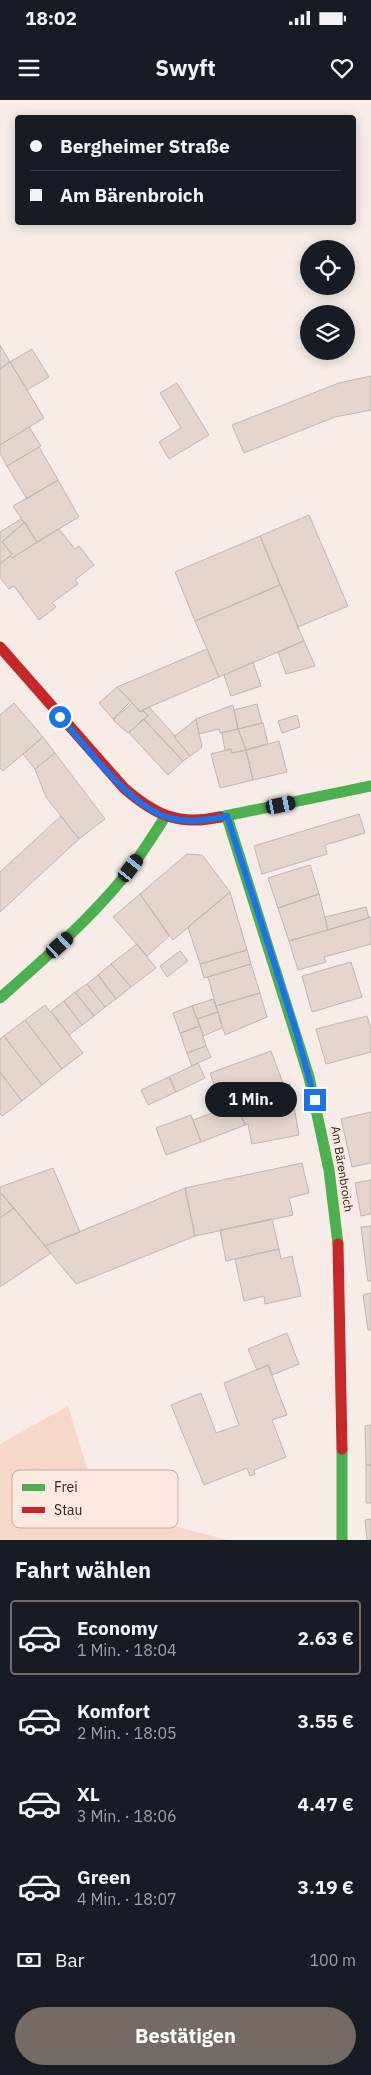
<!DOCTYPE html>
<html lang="de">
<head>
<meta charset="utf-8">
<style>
	:root { --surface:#171b24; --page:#20242c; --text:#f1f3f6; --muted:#9ea1a6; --line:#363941; --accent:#746b66 }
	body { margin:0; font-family:"IBM Plex Sans",sans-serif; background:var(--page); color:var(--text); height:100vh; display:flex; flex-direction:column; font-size:19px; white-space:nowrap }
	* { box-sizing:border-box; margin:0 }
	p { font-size:16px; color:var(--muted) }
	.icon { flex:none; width:28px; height:28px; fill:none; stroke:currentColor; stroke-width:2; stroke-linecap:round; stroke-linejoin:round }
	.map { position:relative; height:1440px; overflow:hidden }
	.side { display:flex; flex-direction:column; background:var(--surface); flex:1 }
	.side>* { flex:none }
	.guide { position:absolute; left:15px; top:15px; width:341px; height:110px; border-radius:5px; box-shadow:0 2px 12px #0003; display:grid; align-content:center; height:110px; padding:0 15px; background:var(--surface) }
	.fabs { position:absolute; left:300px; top:140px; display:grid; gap:10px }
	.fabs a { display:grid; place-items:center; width:55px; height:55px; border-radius:50%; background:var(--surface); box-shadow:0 2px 12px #0003; font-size:25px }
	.end { position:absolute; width:22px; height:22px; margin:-11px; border:6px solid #1a73e8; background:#fff; box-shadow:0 0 0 2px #fff }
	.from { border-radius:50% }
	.bubble { position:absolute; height:35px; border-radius:18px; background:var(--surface); box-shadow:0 2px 12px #0003; font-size:16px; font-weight:700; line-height:35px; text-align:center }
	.car { position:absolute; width:15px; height:30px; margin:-15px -8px; border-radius:6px; box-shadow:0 0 4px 1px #0007; background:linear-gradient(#222 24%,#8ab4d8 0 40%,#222 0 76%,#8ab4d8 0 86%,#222 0) }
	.guide b { display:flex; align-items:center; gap:18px; height:48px; font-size:19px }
	.guide b+b { border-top:1px solid var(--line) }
	.guide i { width:12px; height:12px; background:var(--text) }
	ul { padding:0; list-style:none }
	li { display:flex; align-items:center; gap:15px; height:75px; margin:0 10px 8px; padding:0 5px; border:2px solid transparent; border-radius:5px }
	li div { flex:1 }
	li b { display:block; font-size:19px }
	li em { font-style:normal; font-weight:700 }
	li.selected { border-color:var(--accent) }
	li>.icon { width:45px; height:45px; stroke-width:1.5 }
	h2 { padding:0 15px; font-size:22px; line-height:60px }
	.pay { display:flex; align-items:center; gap:12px; height:55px; padding:0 15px; font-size:19px }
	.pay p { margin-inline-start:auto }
	.primary-button { display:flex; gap:10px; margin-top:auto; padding:10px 15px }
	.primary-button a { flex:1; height:58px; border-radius:30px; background:var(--accent); color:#fff; font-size:20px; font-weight:700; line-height:58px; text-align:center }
	.status { display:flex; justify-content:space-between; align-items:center; height:35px; padding:0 25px; background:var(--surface); direction:ltr }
	.status svg { height:14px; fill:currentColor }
	header { display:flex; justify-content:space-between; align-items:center; height:65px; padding:0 15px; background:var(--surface); font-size:22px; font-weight:700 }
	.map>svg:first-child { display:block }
	.green { fill:#f6d7c9 }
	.building { fill:#e6d5cd; stroke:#bfb6b2 }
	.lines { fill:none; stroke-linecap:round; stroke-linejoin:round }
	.fast { stroke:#4caf50; stroke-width:11 }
	.jam { stroke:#c62828; stroke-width:11 }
	.route { stroke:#1a73e8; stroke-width:6 }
	.labels { text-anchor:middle; stroke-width:4.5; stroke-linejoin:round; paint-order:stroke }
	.street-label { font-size:12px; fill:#2e2521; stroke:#fee9e0 }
	.key { fill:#fee9e0; stroke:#c0aea7; stroke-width:1 }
	.key-label { font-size:14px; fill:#2e2521 }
</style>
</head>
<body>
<div class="status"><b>18:02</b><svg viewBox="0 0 49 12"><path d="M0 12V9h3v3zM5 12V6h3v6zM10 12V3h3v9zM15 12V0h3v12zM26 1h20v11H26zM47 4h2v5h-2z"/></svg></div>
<header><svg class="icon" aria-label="menu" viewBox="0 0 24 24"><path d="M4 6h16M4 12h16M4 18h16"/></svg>Swyft<svg class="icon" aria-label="heart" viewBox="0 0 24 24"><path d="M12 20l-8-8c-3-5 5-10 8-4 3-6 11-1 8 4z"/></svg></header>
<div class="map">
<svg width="371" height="1440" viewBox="0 0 371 1440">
	<rect width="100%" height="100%" fill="#f7ece7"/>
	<path class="green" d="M 68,1306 L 99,1407 L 228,1440 L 0,1440 L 0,1344 Z"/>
	<path class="building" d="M 0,245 L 10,262 L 0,269 Z
		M 32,249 L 49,277 L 27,290 L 10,262 Z
		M 10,262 L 44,318 L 0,345 L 0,269 Z
		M 371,276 L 371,310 L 335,317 L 244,353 L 232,325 L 339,283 Z
		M 177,283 L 209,335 L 169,359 L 159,342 L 181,328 L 160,293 Z
		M 29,327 L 41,346 L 7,366 L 0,353 L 0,345 Z
		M 39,347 L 58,380 L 27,399 L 7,366 Z
		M 58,380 L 79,417 L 37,442 L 13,406 Z
		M 309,415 L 348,506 L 298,527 L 260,436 Z
		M 21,419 L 24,423 L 2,442 L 12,454 L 0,464 L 0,432 Z
		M 25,422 L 37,442 L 12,458 L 10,456 L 12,454 L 2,442 Z
		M 59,429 L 75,449 L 79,446 L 94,465 L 75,480 L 78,484 L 52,503 L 56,507 L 39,520 L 14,486 L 9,489 L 0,477 L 0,464 L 10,456 L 12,458 Z
		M 260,436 L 280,485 L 195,521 L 175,472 Z
		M 280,485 L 304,541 L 219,577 L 195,521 Z
		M 304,541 L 315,566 L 286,574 L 278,552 Z
		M 207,549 L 219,577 L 140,611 L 117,587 Z
		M 253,562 L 261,586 L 231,596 L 224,575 Z
		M 117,587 L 131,601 L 113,619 L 99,603 Z
		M 14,603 L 43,637 L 3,671 L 0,668 L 0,615 Z
		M 132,603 L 140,612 L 144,611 L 148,616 L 128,633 L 113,620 Z
		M 257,604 L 262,623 L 238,629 L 234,610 Z
		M 233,605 L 238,629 L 220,633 L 219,629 L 199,634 L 196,619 Z
		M 149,607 L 175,636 L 175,638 L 190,656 L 183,661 L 144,619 L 148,616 L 142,610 Z
		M 297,615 L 300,627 L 282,633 L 278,621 Z
		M 143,619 L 183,661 L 168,675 L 129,633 Z
		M 196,619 L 202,647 L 190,656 L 175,638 L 175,636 Z
		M 263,623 L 268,644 L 246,650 L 238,629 Z
		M 238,629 L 246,650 L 232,653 L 231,649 L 225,650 L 222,633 Z
		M 43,637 L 55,653 L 35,669 L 23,654 Z
		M 279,641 L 287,672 L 253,680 L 246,650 Z
		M 231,649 L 232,653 L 246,650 L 253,680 L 220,688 L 211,654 Z
		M 55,653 L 105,719 L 79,739 L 46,697 L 35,669 Z
		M 359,714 L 365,733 L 325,745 L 327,754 L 262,774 L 254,746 Z
		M 61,716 L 79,739 L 0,812 L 0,772 Z
		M 187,754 L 202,755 L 230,792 L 173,840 L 140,794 Z
		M 310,765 L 319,794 L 278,808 L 268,778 Z
		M 230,792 L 247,850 L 200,864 L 188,827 Z
		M 140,794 L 169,836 L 147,856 L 113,817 Z
		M 319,794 L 328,830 L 289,841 L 278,808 Z
		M 366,807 L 369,818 L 328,830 L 325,817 Z
		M 371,817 L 371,844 L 324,857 L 326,862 L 298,870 L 289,841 Z
		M 137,844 L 156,868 L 131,887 L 111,864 Z
		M 247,850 L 251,864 L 204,878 L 200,864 Z
		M 180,851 L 188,861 L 167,877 L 160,866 Z
		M 351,862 L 362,897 L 312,912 L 302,876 Z
		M 111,864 L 131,887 L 116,899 L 98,875 Z
		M 251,864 L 260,893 L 216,906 L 208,877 Z
		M 98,875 L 116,899 L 105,907 L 87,884 Z
		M 87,884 L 105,907 L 94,916 L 75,892 Z
		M 75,892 L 94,916 L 82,925 L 64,901 Z
		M 260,893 L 267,917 L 225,935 L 216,906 Z
		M 213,899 L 218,912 L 197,919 L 192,906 Z
		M 64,901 L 82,925 L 69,935 L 51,911 Z
		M 45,905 L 83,953 L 62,969 L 25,920 Z
		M 192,906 L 200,926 L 180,933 L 173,913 Z
		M 218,912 L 222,928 L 203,936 L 197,919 Z
		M 367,916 L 371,930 L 371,952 L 326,964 L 316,929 Z
		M 25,920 L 62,969 L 42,985 L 4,936 Z
		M 200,926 L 206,946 L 187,953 L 180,933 Z
		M 4,936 L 42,985 L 22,1001 L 0,972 L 0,939 Z
		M 206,946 L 211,957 L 192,966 L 187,953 Z
		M 271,951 L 284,986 L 223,1009 L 210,973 Z
		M 198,963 L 205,978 L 176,992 L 169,977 Z
		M 0,972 L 22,1001 L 2,1016 L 0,1014 Z
		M 169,977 L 176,992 L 148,1005 L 141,990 Z
		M 290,984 L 299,1035 L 252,1044 L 248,1024 L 245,1025 L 237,1004 Z
		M 237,1004 L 245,1025 L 201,1042 L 193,1020 Z
		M 371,1012 L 371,1063 L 352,1067 L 341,1019 Z
		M 191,1015 L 201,1042 L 166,1055 L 156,1028 Z
		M 302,1063 L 309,1093 L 289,1098 L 293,1115 L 195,1136 L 185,1088 Z
		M 53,1068 L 80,1132 L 45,1146 L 0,1092 L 0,1087 Z
		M 371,1080 L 371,1114 L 361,1116 L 355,1083 Z
		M 185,1088 L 195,1136 L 76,1184 L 45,1146 Z
		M 0,1092 L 14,1108 L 0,1118 Z
		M 14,1108 L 51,1153 L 0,1187 L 0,1118 Z
		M 272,1119 L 279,1149 L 226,1161 L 220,1130 Z
		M 371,1126 L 371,1181 L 368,1181 L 361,1127 Z
		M 279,1149 L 281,1159 L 292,1156 L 301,1196 L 265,1204 L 264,1196 L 244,1201 L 235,1159 Z
		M 371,1193 L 371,1230 L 368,1230 L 363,1195 Z
		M 287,1233 L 299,1264 L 272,1275 L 268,1265 L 257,1270 L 248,1249 Z
		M 268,1265 L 287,1315 L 272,1320 L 286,1357 L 254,1370 L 255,1374 L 250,1376 L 247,1368 L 204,1385 L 171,1305 L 201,1293 L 216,1333 L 239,1325 L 224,1283 Z
		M 371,1325 L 371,1365 L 366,1365 L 365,1326 Z
		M 366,1365 L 371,1365 L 371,1403 L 366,1403 Z
		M 371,1419 L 371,1440 L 367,1440 L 365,1420 Z"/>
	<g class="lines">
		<path class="fast" d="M 220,717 L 371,686
			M 227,717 L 309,977 L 329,1070 L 338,1144
			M 0,898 C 43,860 87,822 124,777 C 139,758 152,737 165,717
			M 342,1440 L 342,1349"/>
		<path class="jam" d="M 0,547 L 124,688 C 155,715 178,726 220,717
			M 338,1144 L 342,1349"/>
	</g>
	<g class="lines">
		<path class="route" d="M 60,617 C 88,648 132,711 174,719 C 192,723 210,720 227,716 L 296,931 L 315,1000"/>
	</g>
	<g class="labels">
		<g class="street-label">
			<text transform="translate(342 1069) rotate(81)" y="4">Am Bärenbroich</text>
		</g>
	</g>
	<rect x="12" y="1370" width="166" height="58" rx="8" class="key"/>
	<rect x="22" y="1384" width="23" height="7" fill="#4caf50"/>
	<rect x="22" y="1407" width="23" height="6" fill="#c62828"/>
	<g class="key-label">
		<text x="54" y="1392">Frei</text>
		<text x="54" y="1415">Stau</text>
	</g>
</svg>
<div class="fabs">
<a><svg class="icon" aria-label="locate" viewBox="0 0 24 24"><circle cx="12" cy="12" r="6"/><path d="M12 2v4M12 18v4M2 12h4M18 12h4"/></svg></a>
<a><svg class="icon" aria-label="layers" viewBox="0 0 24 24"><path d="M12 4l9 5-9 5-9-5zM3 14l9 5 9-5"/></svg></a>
</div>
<i class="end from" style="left:60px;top:617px"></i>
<i class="end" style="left:315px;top:1000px"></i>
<div class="bubble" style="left:205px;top:982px;width:92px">1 Min.</div>
<i class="car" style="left:281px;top:705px;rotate:78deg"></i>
<i class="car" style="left:131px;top:768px;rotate:37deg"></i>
<i class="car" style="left:60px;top:845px;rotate:48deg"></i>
<div class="guide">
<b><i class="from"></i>Bergheimer Straße</b>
<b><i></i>Am Bärenbroich</b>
</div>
</div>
<section class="side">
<h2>Fahrt wählen</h2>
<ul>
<li class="selected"><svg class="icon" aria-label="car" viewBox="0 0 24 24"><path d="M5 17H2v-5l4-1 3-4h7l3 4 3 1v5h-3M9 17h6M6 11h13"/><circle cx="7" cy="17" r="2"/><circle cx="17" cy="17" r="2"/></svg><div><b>Economy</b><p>1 Min. · 18:04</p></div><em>2.63 €</em></li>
<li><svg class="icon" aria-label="car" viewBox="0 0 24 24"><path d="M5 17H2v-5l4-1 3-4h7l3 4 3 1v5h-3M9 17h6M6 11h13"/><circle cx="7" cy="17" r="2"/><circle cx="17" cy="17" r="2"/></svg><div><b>Komfort</b><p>2 Min. · 18:05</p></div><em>3.55 €</em></li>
<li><svg class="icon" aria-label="car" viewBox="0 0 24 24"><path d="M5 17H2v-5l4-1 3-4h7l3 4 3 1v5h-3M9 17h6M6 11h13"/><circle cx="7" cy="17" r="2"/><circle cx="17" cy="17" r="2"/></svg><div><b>XL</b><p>3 Min. · 18:06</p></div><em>4.47 €</em></li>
<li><svg class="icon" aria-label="car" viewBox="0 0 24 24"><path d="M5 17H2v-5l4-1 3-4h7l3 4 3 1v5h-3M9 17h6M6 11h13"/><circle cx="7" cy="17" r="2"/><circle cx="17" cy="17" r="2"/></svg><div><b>Green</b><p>4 Min. · 18:07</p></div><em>3.19 €</em></li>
</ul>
<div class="pay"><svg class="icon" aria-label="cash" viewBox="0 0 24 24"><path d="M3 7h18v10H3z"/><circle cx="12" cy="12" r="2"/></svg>Bar<p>100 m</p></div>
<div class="primary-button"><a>Bestätigen</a></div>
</section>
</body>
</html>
